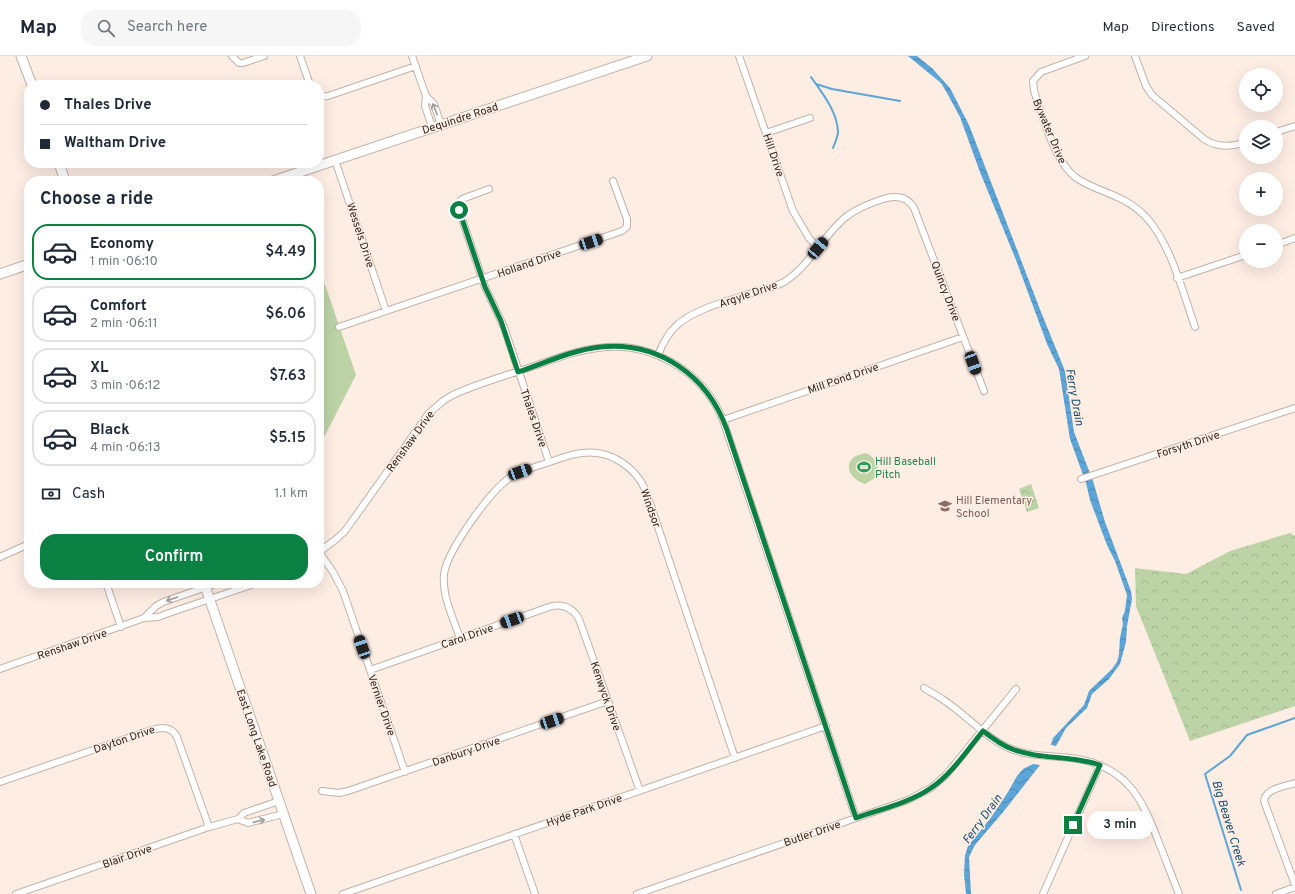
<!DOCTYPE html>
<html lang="en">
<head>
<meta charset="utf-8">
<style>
	:root { --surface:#fff; --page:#f6f6f7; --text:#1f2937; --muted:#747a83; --line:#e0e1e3; --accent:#0b8043 }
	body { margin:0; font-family:Overpass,sans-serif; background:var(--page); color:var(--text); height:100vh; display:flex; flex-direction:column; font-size:15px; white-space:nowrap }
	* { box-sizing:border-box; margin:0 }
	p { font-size:13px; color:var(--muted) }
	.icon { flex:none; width:22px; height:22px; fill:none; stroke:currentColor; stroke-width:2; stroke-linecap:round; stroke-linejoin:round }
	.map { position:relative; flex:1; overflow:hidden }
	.drawer { position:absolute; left:24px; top:120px; width:300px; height:412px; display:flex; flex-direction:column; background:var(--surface); border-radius:16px; box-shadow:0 4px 16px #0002 }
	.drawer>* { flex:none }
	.guide { position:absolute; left:24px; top:24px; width:300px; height:88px; border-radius:16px; box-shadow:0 4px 16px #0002; display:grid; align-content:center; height:88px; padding:0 16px; background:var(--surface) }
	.controls { position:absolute; left:1239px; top:12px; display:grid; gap:8px }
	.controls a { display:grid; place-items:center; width:44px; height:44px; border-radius:50%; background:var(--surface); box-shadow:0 4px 16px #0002; font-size:20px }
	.end { position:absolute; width:18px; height:18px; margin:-9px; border:5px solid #0b8043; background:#fff; box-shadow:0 0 0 2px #fff }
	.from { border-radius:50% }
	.bubble { position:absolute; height:28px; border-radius:14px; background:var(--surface); box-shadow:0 4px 16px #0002; font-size:13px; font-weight:600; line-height:28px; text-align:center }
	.car { position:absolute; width:12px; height:24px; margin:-12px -6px; border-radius:5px; box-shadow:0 0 3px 1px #0007; background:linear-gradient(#222 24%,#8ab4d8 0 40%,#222 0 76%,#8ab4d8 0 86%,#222 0) }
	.guide b { display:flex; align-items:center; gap:14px; height:38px; font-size:15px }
	.guide b+b { border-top:1px solid var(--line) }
	.guide i { width:10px; height:10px; background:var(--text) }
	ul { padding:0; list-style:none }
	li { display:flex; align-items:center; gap:12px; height:56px; margin:0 8px 6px; padding:0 8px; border:2px solid var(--line); border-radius:16px }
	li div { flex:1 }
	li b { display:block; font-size:15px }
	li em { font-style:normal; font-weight:600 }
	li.on { border-color:var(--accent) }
	li>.icon { width:36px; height:36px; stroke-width:1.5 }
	h2 { padding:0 16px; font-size:18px; line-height:48px }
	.pay { display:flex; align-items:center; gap:10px; height:44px; padding:0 16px; font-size:15px }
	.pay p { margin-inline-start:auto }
	.primary-button { display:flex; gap:8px; margin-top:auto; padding:8px 16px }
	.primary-button a { flex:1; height:46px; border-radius:16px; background:var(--accent); color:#fff; font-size:16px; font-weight:600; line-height:46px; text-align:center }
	header { display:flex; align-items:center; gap:24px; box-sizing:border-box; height:56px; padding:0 20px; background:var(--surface); border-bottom:1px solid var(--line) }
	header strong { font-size:19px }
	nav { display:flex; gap:22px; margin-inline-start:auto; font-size:14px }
	.search { width:280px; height:36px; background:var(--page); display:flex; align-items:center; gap:10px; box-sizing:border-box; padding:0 14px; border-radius:16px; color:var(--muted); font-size:15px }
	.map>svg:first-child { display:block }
	.grass { fill:#bcd3a6 }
	.forest { fill:url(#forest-crowns) }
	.water { fill:url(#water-waves) }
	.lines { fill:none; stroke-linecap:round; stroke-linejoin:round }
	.stream { stroke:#5da5d7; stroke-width:2 }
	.minor-casing { stroke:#c2b2a8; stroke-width:8 }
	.secondary-casing { stroke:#c2b2a8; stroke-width:11 }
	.minor { stroke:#fff; stroke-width:6 }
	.secondary { stroke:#fff; stroke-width:9 }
	.oneway { stroke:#a19e9c }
	.route { stroke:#0b8043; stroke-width:5 }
	.labels { text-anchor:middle; stroke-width:3; stroke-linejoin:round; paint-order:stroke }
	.street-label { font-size:11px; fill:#2e2824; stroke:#feede3 }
	.leisure-label { font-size:11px; fill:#27864d; stroke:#feede3; text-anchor:start }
	.education-label { font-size:11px; fill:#785e54; stroke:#feede3; text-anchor:start }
	.water-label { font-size:12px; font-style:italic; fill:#164d6f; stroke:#feede3 }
</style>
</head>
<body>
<header>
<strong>Map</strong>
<div class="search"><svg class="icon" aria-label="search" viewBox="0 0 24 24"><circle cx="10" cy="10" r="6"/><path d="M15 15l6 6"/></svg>Search here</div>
<nav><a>Map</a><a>Directions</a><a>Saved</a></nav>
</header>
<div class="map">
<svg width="1295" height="838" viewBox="0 0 1295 838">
	<defs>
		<pattern id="forest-crowns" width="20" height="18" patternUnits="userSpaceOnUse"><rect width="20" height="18" fill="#bcd3a6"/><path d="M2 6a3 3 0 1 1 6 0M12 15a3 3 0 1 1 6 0" fill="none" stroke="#a2b58f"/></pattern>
		<pattern id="water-waves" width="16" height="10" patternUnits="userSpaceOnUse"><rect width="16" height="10" fill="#5da5d7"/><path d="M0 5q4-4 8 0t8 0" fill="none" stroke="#4d86ae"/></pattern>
	</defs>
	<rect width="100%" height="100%" fill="#feede3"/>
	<path class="grass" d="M 319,211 L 356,319 L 319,391 Z
		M 866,397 C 875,402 877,406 879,416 L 875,422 L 865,428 C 853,425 842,411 854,401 C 857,399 862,398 866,397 Z"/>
	<path class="forest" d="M 1031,428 L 1039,452 L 1027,456 L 1019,433 Z
		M 1290,477 L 1295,480 L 1295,650 L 1190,685 L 1136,550 L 1135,512 L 1186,518 L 1230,495 Z"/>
	<path class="water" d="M 908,0 L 917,0 L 932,12 L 950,32 L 969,69 L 1041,256 L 1065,315 L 1074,376 L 1093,425 L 1105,466 L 1131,535 L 1132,543 L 1127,570 L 1126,586 L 1120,608 L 1109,623 L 1092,638 L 1087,652 L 1066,672 L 1056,690 L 1051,689 L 1053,682 L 1084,649 L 1089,635 L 1112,613 L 1117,606 L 1119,598 L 1120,582 L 1123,568 L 1122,562 L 1125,555 L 1127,539 L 1115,505 L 1107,489 L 1090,444 L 1086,427 L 1070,383 L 1059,313 L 1047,288 L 1016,204 L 980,116 L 960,61 L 947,37 L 941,27 Z
		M 1033,708 L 1040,709 L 1004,755 L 975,789 L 969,801 L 971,838 L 966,838 L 964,818 L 965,799 L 968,790 L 990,763 L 1008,736 L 1017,720 L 1023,713 Z"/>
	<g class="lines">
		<path class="stream" d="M 811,21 C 822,37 838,56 838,77 C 837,82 835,87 833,92
			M 816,28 L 832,33 L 900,45
			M 1241,834 L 1205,718 L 1230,700 L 1247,679 L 1295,662"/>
		<g class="minor-casing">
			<path id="minor" d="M 232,0 L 239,7 L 243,7 L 264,0
				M 300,0 L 310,29
				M 412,0 L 426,40 L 434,48 L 441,69
				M 739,0 L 793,155 L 809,182 L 818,192
				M 1085,0 L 1041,16 L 1033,25 L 1034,35 C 1043,60 1055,109 1078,123 C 1102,138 1124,138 1146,161 C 1171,188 1183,237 1195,271
				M 1135,0 L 1146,30 L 1152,39 L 1204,83 C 1218,92 1231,91 1246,86
				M 426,40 L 425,50 L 432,71
				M 319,41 L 328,40 L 416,10
				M 1276,76 L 1295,70
				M 766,77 L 810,62
				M 335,104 L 386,255
				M 489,133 L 462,143 L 459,146 L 459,154 L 485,231 L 504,271 L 549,406
				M 1276,189 L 1295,182
				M 1177,222 L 1246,199
				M 339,271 L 622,175 L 627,171 L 627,163 L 613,125
				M 658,299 C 662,289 667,279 675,271 C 692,253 732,244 755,236 C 765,233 775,231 784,226 C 810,210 823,179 847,160 C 858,152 871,147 883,143 C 896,139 907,140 914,152 L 984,335
				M 723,364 L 963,281
				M 1081,423 L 1295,352
				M 319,496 L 335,484 L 345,475 L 429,357 L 443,345 L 451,340 C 473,329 499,322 522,314 C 547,306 572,295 598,292 C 650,284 703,315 723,364 L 856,762
				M 319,496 L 333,516 L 343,535 L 405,716
				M 0,501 L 29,488
				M 106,527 L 121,571
				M 144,562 L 156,550 L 163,546 L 218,527
				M 460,582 C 453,562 442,540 444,518 C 447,495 489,437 508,423 C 520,415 534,411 547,407 C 559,403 570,398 582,397 C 610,394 635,410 646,435 L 735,702
				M 0,613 L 144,562 L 158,561 L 169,557 L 257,527
				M 370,614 L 552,550 C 564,548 573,552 579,563 L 640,735
				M 924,632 C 930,636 937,639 942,643 C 966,658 985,682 1011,693 C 1034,702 1059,699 1083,704 C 1129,714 1144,746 1159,787 C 1166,804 1172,821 1179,838
				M 0,726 L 151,674 C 162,671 171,670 177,681 L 209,771
				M 1295,727 C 1284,731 1266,732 1264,745 L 1295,829
				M 322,735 L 339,737 L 348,735 L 608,645
				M 279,745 L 244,757 L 238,763 L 248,767 L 283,758
				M 514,778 L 535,838
				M 16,838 L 209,771 L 238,763
				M 343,838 L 826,670
				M 637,838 L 908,744 L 931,732 L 946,719 L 1016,633
				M 1043,838 L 1100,709
				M 1276,838 L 1295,831"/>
		</g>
		<g class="secondary-casing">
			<path id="secondary" d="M 21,0 L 32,29
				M 59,107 L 65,125
				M 273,125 L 647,0
				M 0,218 L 29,208
				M 204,527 L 311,838"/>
		</g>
		<use href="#minor" class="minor"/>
		<use href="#secondary" class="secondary"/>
	</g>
	<defs><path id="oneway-shaft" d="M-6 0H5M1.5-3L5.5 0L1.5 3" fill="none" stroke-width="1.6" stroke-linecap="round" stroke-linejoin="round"/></defs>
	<g class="oneway">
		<use href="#oneway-shaft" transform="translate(435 53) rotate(-111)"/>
		<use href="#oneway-shaft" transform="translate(172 543) rotate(161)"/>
		<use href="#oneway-shaft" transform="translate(259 765) rotate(-13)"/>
	</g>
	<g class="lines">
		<path class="route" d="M 459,154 L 485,231 L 501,265 L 518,316 C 545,307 572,294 600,291 C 659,285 708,320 727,374 L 856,762 C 881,753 909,747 931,732 C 952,718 967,694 983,675 C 992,682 1001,689 1012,693 C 1040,704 1071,699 1100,709 L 1073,769"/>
	</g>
	<defs>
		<g id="stadium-bare" transform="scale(1.08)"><path d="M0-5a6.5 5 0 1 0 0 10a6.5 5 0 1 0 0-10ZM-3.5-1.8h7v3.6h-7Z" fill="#2e9e5b" stroke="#feede3" stroke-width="2.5" paint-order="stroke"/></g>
		<g id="school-bare" transform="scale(1.08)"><path d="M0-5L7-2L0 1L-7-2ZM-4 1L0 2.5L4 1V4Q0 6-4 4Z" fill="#8d6e63" stroke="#feede3" stroke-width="2.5" paint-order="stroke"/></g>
	</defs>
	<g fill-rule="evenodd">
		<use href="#stadium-bare" x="864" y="411"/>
		<use href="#school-bare" x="945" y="450"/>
	</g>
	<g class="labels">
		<g class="street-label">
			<text transform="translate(460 62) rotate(-18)" y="4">Dequindre Road</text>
			<text transform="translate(1050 75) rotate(67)" y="4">Bywater Drive</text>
			<text transform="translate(774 99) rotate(71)" y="4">Hill Drive</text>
			<text transform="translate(361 179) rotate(72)" y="4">Wessels Drive</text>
			<text transform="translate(529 207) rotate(-19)" y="4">Holland Drive</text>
			<text transform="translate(946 235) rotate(69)" y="4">Quincy Drive</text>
			<text transform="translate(748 238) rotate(-19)" y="4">Argyle Drive</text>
			<text transform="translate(843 322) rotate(-19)" y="4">Mill Pond Drive</text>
			<text transform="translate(534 362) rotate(71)" y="4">Thales Drive</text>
			<text transform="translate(410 385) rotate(-54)" y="4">Renshaw Drive</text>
			<text transform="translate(1188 388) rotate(-18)" y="4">Forsyth Drive</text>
			<text transform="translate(651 452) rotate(70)" y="4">Windsor</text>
			<text transform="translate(467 580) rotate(-19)" y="4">Carol Drive</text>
			<text transform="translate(72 588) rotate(-19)" y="4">Renshaw Drive</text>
			<text transform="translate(606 640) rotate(71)" y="4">Kenwyck Drive</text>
			<text transform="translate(382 649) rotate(71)" y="4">Vernier Drive</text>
			<text transform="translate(257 682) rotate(71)" y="4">East Long Lake Road</text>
			<text transform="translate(124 683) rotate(-19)" y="4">Dayton Drive</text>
			<text transform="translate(466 695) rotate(-19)" y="4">Danbury Drive</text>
			<text transform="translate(584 754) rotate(-19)" y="4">Hyde Park Drive</text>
			<text transform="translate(812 777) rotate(-19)" y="4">Butler Drive</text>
			<text transform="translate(127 800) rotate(-19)" y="4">Blair Drive</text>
		</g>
		<g class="leisure-label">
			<text x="875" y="409">Hill Baseball<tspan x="875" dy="13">Pitch</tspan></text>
		</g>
		<g class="education-label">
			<text x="956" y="448">Hill Elementary<tspan x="956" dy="13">School</tspan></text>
		</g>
		<g class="water-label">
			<text transform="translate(1075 341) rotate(80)" y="4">Ferry Drain</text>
			<text transform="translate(982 763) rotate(-54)" y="4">Ferry Drain</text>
			<text transform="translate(1229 767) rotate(73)" y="4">Big Beaver Creek</text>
		</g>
	</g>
</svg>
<div class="controls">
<a><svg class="icon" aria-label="locate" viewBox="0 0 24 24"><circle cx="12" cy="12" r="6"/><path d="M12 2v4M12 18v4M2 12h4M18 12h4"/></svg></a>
<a><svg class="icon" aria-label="layers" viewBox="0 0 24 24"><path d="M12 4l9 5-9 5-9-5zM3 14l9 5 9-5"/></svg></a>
<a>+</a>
<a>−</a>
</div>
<i class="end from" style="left:459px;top:154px"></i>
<i class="end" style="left:1073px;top:769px"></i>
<div class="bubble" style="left:1087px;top:755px;width:66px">3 min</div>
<i class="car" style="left:591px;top:186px;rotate:72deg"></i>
<i class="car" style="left:818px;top:192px;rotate:40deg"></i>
<i class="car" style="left:973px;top:307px;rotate:160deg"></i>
<i class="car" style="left:520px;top:416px;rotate:70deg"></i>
<i class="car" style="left:512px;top:564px;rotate:250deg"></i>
<i class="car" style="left:362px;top:591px;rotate:341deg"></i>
<i class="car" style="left:552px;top:665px;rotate:71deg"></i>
<div class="guide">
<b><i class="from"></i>Thales Drive</b>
<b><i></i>Waltham Drive</b>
</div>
<section class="drawer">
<h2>Choose a ride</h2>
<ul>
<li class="on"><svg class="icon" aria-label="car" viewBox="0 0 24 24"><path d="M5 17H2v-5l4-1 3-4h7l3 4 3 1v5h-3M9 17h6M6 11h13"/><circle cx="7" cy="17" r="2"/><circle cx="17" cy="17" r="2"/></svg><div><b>Economy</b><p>1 min · 06:10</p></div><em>$4.49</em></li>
<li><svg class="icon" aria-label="car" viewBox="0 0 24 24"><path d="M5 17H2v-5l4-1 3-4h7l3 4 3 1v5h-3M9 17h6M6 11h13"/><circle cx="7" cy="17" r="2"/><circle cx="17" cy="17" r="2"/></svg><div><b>Comfort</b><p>2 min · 06:11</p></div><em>$6.06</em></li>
<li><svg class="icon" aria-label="car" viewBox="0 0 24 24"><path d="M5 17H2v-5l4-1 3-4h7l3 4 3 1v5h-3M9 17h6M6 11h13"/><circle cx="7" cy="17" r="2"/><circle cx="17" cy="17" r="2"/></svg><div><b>XL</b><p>3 min · 06:12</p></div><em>$7.63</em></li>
<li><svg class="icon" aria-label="car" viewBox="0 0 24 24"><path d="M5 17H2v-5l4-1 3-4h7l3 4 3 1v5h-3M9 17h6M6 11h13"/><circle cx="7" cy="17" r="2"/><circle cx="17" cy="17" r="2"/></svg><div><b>Black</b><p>4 min · 06:13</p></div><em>$5.15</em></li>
</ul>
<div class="pay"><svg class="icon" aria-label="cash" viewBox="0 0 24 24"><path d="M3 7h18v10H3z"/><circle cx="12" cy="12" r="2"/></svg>Cash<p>1.1 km</p></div>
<div class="primary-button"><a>Confirm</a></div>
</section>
</div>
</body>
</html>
